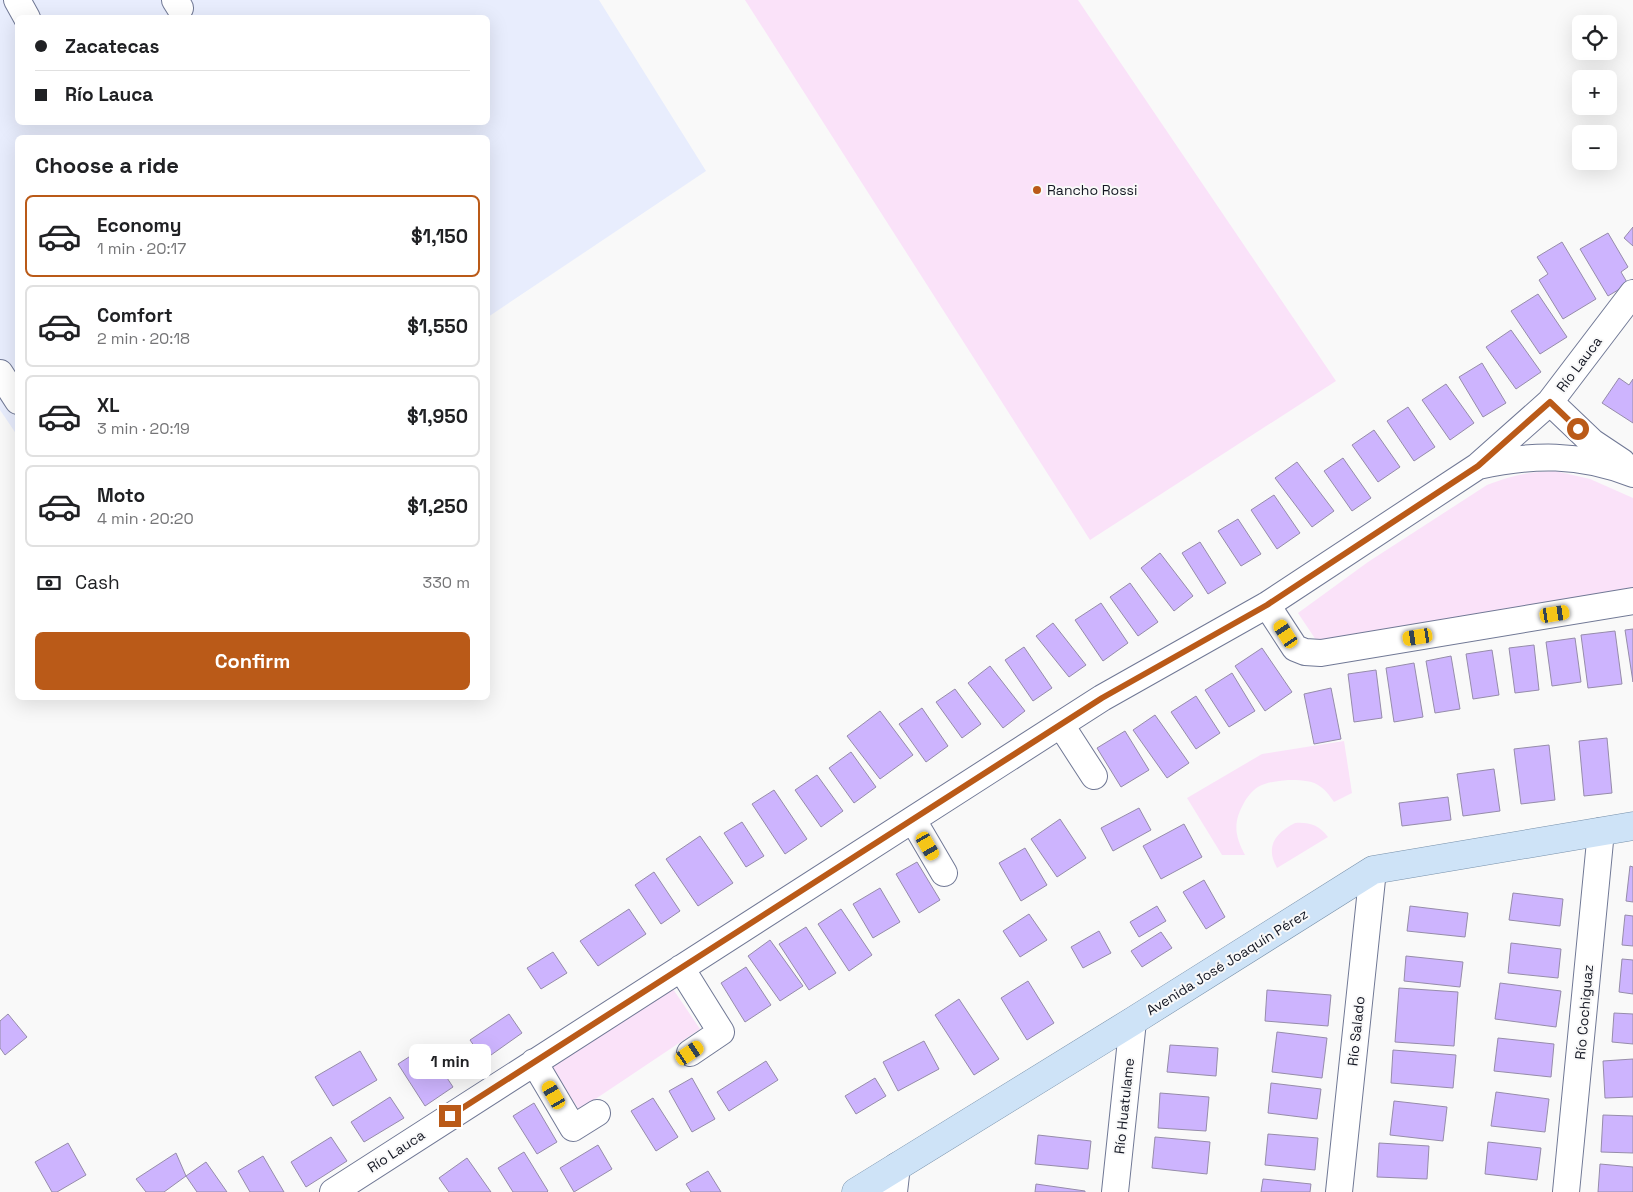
<!DOCTYPE html>
<html lang="en">
<head>
<meta charset="utf-8">
<style>
	:root { --surface:#fff; --page:#f2f2f2; --text:#202124; --muted:#757577; --line:#e0e0e0; --accent:#ba5a18 }
	body { margin:0; font-family:"Space Grotesk",sans-serif; background:var(--page); color:var(--text); height:100vh; display:flex; flex-direction:column; font-size:19px; white-space:nowrap }
	* { box-sizing:border-box; margin:0 }
	p { font-size:16px; color:var(--muted) }
	.icon { flex:none; width:28px; height:28px; fill:none; stroke:currentColor; stroke-width:2; stroke-linecap:round; stroke-linejoin:round }
	.map { position:relative; flex:1; overflow:hidden }
	.side { position:absolute; left:15px; top:135px; width:475px; height:565px; display:flex; flex-direction:column; background:var(--surface); border-radius:8px; box-shadow:0 5px 20px #0002 }
	.side>* { flex:none }
	.banner { position:absolute; left:15px; top:15px; width:475px; height:110px; border-radius:8px; box-shadow:0 5px 20px #0002; display:grid; align-content:center; height:110px; padding:0 20px; background:var(--surface) }
	.controls { position:absolute; left:1572px; top:15px; display:grid; gap:10px }
	.controls a { display:grid; place-items:center; width:45px; height:45px; border-radius:8px; background:var(--surface); box-shadow:0 5px 20px #0002; font-size:25px }
	.end { position:absolute; width:22px; height:22px; margin:-11px; border:6px solid #ba5a18; background:#fff; box-shadow:0 0 0 2px #fff }
	.from { border-radius:50% }
	.bubble { position:absolute; height:35px; border-radius:8px; background:var(--surface); box-shadow:0 5px 20px #0002; font-size:16px; font-weight:800; line-height:35px; text-align:center }
	.car { position:absolute; width:15px; height:30px; margin:-15px -8px; border-radius:6px; box-shadow:0 0 4px 1px #0007; background:linear-gradient(#f5c518 24%,#345 0 40%,#f5c518 0 76%,#345 0 86%,#f5c518 0) }
	.banner b { display:flex; align-items:center; gap:18px; height:48px; font-size:19px }
	.banner b+b { border-top:1px solid var(--line) }
	.banner i { width:12px; height:12px; background:var(--text) }
	ul { padding:0; list-style:none }
	li { display:flex; align-items:center; gap:15px; height:82px; margin:0 10px 8px; padding:0 10px; border:2px solid var(--line); border-radius:8px }
	li div { flex:1 }
	li b { display:block; font-size:19px }
	li em { font-style:normal; font-weight:800 }
	li.current { border-color:var(--accent) }
	li>.icon { width:45px; height:45px; stroke-width:1.5 }
	h2 { padding:0 20px; font-size:22px; line-height:60px }
	.pay { display:flex; align-items:center; gap:12px; height:55px; padding:0 20px; font-size:19px }
	.pay p { margin-inline-start:auto }
	.action { display:flex; gap:10px; margin-top:auto; padding:10px 20px }
	.action a { flex:1; height:58px; border-radius:8px; background:var(--accent); color:#fff; font-size:20px; font-weight:800; line-height:58px; text-align:center }
	.map>svg:first-child { display:block }
	.built { fill:#e8edfd; fill-rule:evenodd }
	.green { fill:#fae2f9 }
	.building { fill:#cdb4fe; stroke:#968caa }
	.lines { fill:none; stroke-linecap:round; stroke-linejoin:round }
	.minor-casing { stroke:#707895; stroke-width:28 }
	.major-casing { stroke:#7790aa; stroke-width:29 }
	.minor { stroke:#fff; stroke-width:26 }
	.major { stroke:#cee3f7; stroke-width:28 }
	.route { stroke:#ba5a18; stroke-width:6 }
	.poi-dot { fill:#ba5a18; stroke:#f9f9f9; stroke-width:2 }
	.labels { text-anchor:middle; stroke-width:4; stroke-linejoin:round; paint-order:stroke }
	.poi-label { font-size:14px; fill:#141723; stroke:#f9f9f9; text-anchor:start }
	.street-label { font-size:14px; fill:#141723; stroke:#f9f9f9 }
</style>
</head>
<body>
<div class="map">
<svg width="1633" height="1192" viewBox="0 0 1633 1192">
	<rect width="100%" height="100%" fill="#f9f9f9"/>
	<path class="built" d="M 0,0 L 599,0 L 706,171 L 488,317 L 488,138 L 18,138 L 17,435 L 0,410 ZM 18,18 L 488,18 L 488,122 L 18,122 Z"/>
	<path class="green" d="M 745,0 L 1078,0 L 1336,381 L 1090,540 Z
		M 1555,471 L 1590,479 L 1633,498 L 1633,594 L 1318,643 L 1298,613 L 1368,562 L 1487,485 C 1512,475 1529,472 1555,471 Z
		M 1344,741 L 1352,793 L 1334,802 C 1330,796 1325,789 1318,785 C 1310,780 1298,780 1288,780 C 1278,781 1267,782 1258,787 C 1253,790 1248,796 1245,801 C 1233,822 1234,834 1245,855 L 1222,855 L 1187,798 L 1262,754 Z
		M 1295,823 C 1309,822 1319,825 1328,837 L 1277,868 C 1265,847 1275,833 1295,823 Z
		M 673,989 L 700,1029 L 579,1110 L 552,1067 Z"/>
	<path class="building" d="M 1633,227 L 1633,246 L 1624,238 Z
		M 1608,233 L 1628,267 L 1621,272 L 1628,284 L 1608,296 L 1580,249 Z
		M 1562,242 L 1596,299 L 1563,319 L 1539,280 L 1548,274 L 1537,257 Z
		M 1538,294 L 1567,337 L 1540,354 L 1511,311 Z
		M 1511,330 L 1541,372 L 1516,389 L 1486,347 Z
		M 1482,363 L 1506,403 L 1483,417 L 1459,377 Z
		M 1619,378 L 1629,385 L 1633,379 L 1633,423 L 1602,403 Z
		M 1446,384 L 1474,423 L 1450,440 L 1422,400 Z
		M 1408,407 L 1435,447 L 1414,461 L 1387,421 Z
		M 1374,430 L 1400,467 L 1378,482 L 1352,445 Z
		M 1343,458 L 1371,498 L 1352,511 L 1324,471 Z
		M 1297,462 L 1334,511 L 1312,527 L 1275,478 Z
		M 1274,495 L 1300,533 L 1277,549 L 1251,510 Z
		M 1238,519 L 1261,554 L 1241,566 L 1218,531 Z
		M 1200,542 L 1226,583 L 1208,594 L 1182,553 Z
		M 1160,553 L 1193,596 L 1174,611 L 1141,568 Z
		M 1130,583 L 1158,622 L 1138,636 L 1110,597 Z
		M 1101,603 L 1128,643 L 1103,661 L 1075,620 Z
		M 1053,623 L 1086,665 L 1069,677 L 1036,636 Z
		M 1633,629 L 1633,682 L 1625,630 Z
		M 1615,631 L 1622,684 L 1588,688 L 1581,635 Z
		M 1575,638 L 1581,682 L 1552,686 L 1546,642 Z
		M 1534,645 L 1539,690 L 1515,693 L 1509,648 Z
		M 1024,647 L 1052,688 L 1033,701 L 1005,660 Z
		M 1262,648 L 1292,692 L 1265,711 L 1235,666 Z
		M 1492,650 L 1499,695 L 1473,699 L 1466,654 Z
		M 1451,656 L 1460,709 L 1435,713 L 1426,661 Z
		M 1414,663 L 1423,717 L 1394,722 L 1386,668 Z
		M 990,666 L 1025,711 L 1003,728 L 968,683 Z
		M 1376,670 L 1382,718 L 1354,722 L 1348,674 Z
		M 1232,673 L 1255,711 L 1229,727 L 1205,690 Z
		M 1331,688 L 1341,739 L 1314,744 L 1304,694 Z
		M 955,689 L 981,724 L 962,738 L 936,702 Z
		M 1196,696 L 1220,733 L 1196,749 L 1171,712 Z
		M 922,708 L 948,746 L 926,762 L 899,724 Z
		M 880,711 L 913,755 L 880,779 L 847,736 Z
		M 1155,715 L 1189,763 L 1167,778 L 1133,730 Z
		M 1125,731 L 1149,770 L 1121,787 L 1097,748 Z
		M 1607,738 L 1612,793 L 1584,796 L 1579,741 Z
		M 1549,745 L 1555,800 L 1521,804 L 1514,749 Z
		M 851,752 L 876,787 L 854,803 L 829,768 Z
		M 1494,769 L 1500,811 L 1463,816 L 1457,774 Z
		M 817,775 L 843,811 L 821,827 L 795,790 Z
		M 774,790 L 807,839 L 785,854 L 752,804 Z
		M 1448,797 L 1451,820 L 1402,826 L 1399,803 Z
		M 1139,808 L 1151,830 L 1113,851 L 1101,828 Z
		M 1060,819 L 1086,858 L 1057,877 L 1031,839 Z
		M 742,822 L 764,856 L 746,867 L 724,833 Z
		M 1184,824 L 1202,857 L 1161,879 L 1143,846 Z
		M 700,836 L 733,883 L 698,906 L 666,859 Z
		M 1025,848 L 1047,885 L 1021,901 L 999,863 Z
		M 917,862 L 940,900 L 919,913 L 896,874 Z
		M 1630,866 L 1633,867 L 1633,902 L 1626,901 Z
		M 654,872 L 680,911 L 661,924 L 635,885 Z
		M 1204,880 L 1225,917 L 1206,929 L 1183,892 Z
		M 880,888 L 900,922 L 873,938 L 853,904 Z
		M 1513,893 L 1563,899 L 1560,926 L 1509,920 Z
		M 1157,906 L 1166,921 L 1139,937 L 1130,922 Z
		M 1410,906 L 1468,913 L 1465,937 L 1407,931 Z
		M 629,909 L 646,934 L 598,966 L 580,941 Z
		M 841,909 L 872,955 L 849,971 L 818,924 Z
		M 1029,914 L 1047,940 L 1020,957 L 1003,931 Z
		M 1625,915 L 1633,916 L 1633,946 L 1622,945 Z
		M 806,927 L 836,973 L 809,990 L 779,944 Z
		M 1099,931 L 1111,953 L 1083,968 L 1071,947 Z
		M 1161,932 L 1172,948 L 1142,967 L 1131,951 Z
		M 770,940 L 803,986 L 780,1001 L 748,956 Z
		M 1511,943 L 1561,949 L 1558,978 L 1508,973 Z
		M 553,952 L 567,973 L 541,989 L 527,968 Z
		M 1406,956 L 1463,962 L 1460,987 L 1404,981 Z
		M 1622,959 L 1633,960 L 1633,994 L 1619,992 Z
		M 746,967 L 771,1005 L 745,1022 L 721,983 Z
		M 1028,981 L 1054,1023 L 1027,1040 L 1001,998 Z
		M 1500,983 L 1561,991 L 1556,1027 L 1495,1019 Z
		M 1399,988 L 1458,992 L 1454,1046 L 1395,1042 Z
		M 1267,990 L 1331,995 L 1328,1026 L 1265,1021 Z
		M 959,999 L 999,1059 L 974,1075 L 935,1015 Z
		M 1614,1013 L 1633,1014 L 1633,1044 L 1612,1042 Z
		M 8,1014 L 27,1037 L 5,1055 L 0,1048 L 0,1021 Z
		M 509,1014 L 522,1033 L 484,1060 L 470,1040 Z
		M 1277,1032 L 1327,1038 L 1322,1078 L 1272,1072 Z
		M 1498,1038 L 1554,1044 L 1551,1077 L 1494,1071 Z
		M 924,1041 L 939,1069 L 898,1091 L 883,1062 Z
		M 1170,1045 L 1218,1048 L 1216,1076 L 1167,1072 Z
		M 426,1046 L 453,1087 L 425,1106 L 398,1064 Z
		M 1393,1050 L 1456,1055 L 1453,1088 L 1391,1083 Z
		M 360,1051 L 377,1080 L 333,1106 L 315,1077 Z
		M 1633,1059 L 1633,1097 L 1605,1098 L 1603,1061 Z
		M 766,1061 L 778,1080 L 729,1111 L 717,1092 Z
		M 692,1078 L 715,1119 L 692,1132 L 669,1091 Z
		M 875,1078 L 886,1096 L 856,1114 L 845,1096 Z
		M 1271,1083 L 1321,1089 L 1317,1119 L 1268,1113 Z
		M 1496,1092 L 1549,1099 L 1545,1132 L 1491,1126 Z
		M 1160,1093 L 1209,1097 L 1206,1131 L 1158,1128 Z
		M 390,1097 L 404,1118 L 364,1142 L 351,1122 Z
		M 653,1098 L 678,1137 L 656,1151 L 631,1111 Z
		M 1394,1101 L 1447,1107 L 1443,1141 L 1390,1135 Z
		M 534,1103 L 557,1142 L 537,1154 L 513,1116 Z
		M 1603,1115 L 1633,1116 L 1633,1153 L 1601,1152 Z
		M 1268,1134 L 1318,1138 L 1315,1170 L 1265,1165 Z
		M 1038,1135 L 1091,1141 L 1088,1169 L 1035,1164 Z
		M 331,1137 L 347,1161 L 306,1187 L 291,1162 Z
		M 1155,1137 L 1210,1142 L 1207,1174 L 1152,1168 Z
		M 1488,1142 L 1541,1148 L 1537,1180 L 1485,1174 Z
		M 68,1143 L 86,1175 L 57,1192 L 52,1192 L 35,1162 Z
		M 1379,1143 L 1429,1146 L 1427,1179 L 1377,1177 Z
		M 598,1145 L 612,1169 L 574,1192 L 560,1168 Z
		M 524,1152 L 548,1191 L 547,1192 L 513,1192 L 498,1168 Z
		M 176,1153 L 186,1176 L 164,1192 L 146,1192 L 136,1179 Z
		M 263,1156 L 284,1192 L 250,1192 L 238,1171 Z
		M 467,1158 L 491,1192 L 449,1192 L 439,1178 Z
		M 206,1162 L 227,1192 L 197,1192 L 186,1176 Z
		M 1600,1164 L 1633,1167 L 1633,1192 L 1598,1192 Z
		M 708,1171 L 721,1192 L 691,1192 L 686,1184 Z
		M 1263,1179 L 1311,1184 L 1310,1192 L 1261,1192 Z
		M 1036,1184 L 1085,1191 L 1085,1192 L 1035,1192 Z"/>
	<g class="lines">
		<g class="minor-casing">
			<path id="minor" d="M 17,0 L 27,18
				M 175,0 L 180,8
				M 0,373 L 18,401
				M 1550,402 L 1592,442 L 1622,462
				M 1478,466 C 1533,454 1579,453 1633,474
				M 1267,605 L 1295,648 L 1305,652 L 1321,653 L 1633,601
				M 1061,725 L 1094,776
				M 913,820 L 944,873
				M 681,968 L 721,1032 L 690,1053
				M 534,1062 L 573,1128 L 597,1113
				M 333,1192 L 1102,698 L 1267,605 L 1478,466 L 1550,402 L 1633,293
				M 894,1192 L 897,1166
				M 1115,1192 L 1133,1021
				M 1339,1192 L 1373,870
				M 1566,1192 L 1601,831"/>
		</g>
		<g class="major-casing">
			<path id="major" d="M 856,1192 L 1133,1021 L 1373,870 L 1633,826"/>
		</g>
		<use href="#minor" class="minor"/>
		<use href="#major" class="major"/>
	</g>
	<g class="lines">
		<path class="route" d="M 450,1116 L 1102,698 L 1267,605 L 1478,466 L 1550,402 L 1578,429"/>
	</g>
	<circle class="poi-dot" cx="1037" cy="190" r="5"/>
	<g class="labels">
		<g class="poi-label">
			<text x="1047" y="195">Rancho Rossi</text>
		</g>
		<g class="street-label">
			<text transform="translate(1579 364) rotate(-53)" y="5">Río Lauca</text>
			<text transform="translate(1227 962) rotate(-32)" y="5">Avenida José Joaquín Pérez</text>
			<text transform="translate(1584 1012) rotate(-85)" y="5">Río Cochiguaz</text>
			<text transform="translate(1356 1031) rotate(-84)" y="5">Río Salado</text>
			<text transform="translate(1124 1106) rotate(-84)" y="5">Río Huatulame</text>
			<text transform="translate(396 1151) rotate(-33)" y="5">Río Lauca</text>
		</g>
	</g>
</svg>
<div class="controls">
<a><svg class="icon" aria-label="locate" viewBox="0 0 24 24"><circle cx="12" cy="12" r="6"/><path d="M12 2v4M12 18v4M2 12h4M18 12h4"/></svg></a>
<a>+</a>
<a>−</a>
</div>
<i class="end from" style="left:1578px;top:429px"></i>
<i class="end" style="left:450px;top:1116px"></i>
<div class="bubble" style="left:409px;top:1044px;width:82px">1 min</div>
<i class="car" style="left:1555px;top:614px;rotate:81deg"></i>
<i class="car" style="left:1286px;top:634px;rotate:327deg"></i>
<i class="car" style="left:1418px;top:637px;rotate:261deg"></i>
<i class="car" style="left:928px;top:846px;rotate:150deg"></i>
<i class="car" style="left:690px;top:1053px;rotate:56deg"></i>
<i class="car" style="left:554px;top:1095px;rotate:330deg"></i>
<div class="banner">
<b><i class="from"></i>Zacatecas</b>
<b><i></i>Río Lauca</b>
</div>
<section class="side">
<h2>Choose a ride</h2>
<ul>
<li class="current"><svg class="icon" aria-label="car" viewBox="0 0 24 24"><path d="M5 17H2v-5l4-1 3-4h7l3 4 3 1v5h-3M9 17h6M6 11h13"/><circle cx="7" cy="17" r="2"/><circle cx="17" cy="17" r="2"/></svg><div><b>Economy</b><p>1 min · 20:17</p></div><em>$1,150</em></li>
<li><svg class="icon" aria-label="car" viewBox="0 0 24 24"><path d="M5 17H2v-5l4-1 3-4h7l3 4 3 1v5h-3M9 17h6M6 11h13"/><circle cx="7" cy="17" r="2"/><circle cx="17" cy="17" r="2"/></svg><div><b>Comfort</b><p>2 min · 20:18</p></div><em>$1,550</em></li>
<li><svg class="icon" aria-label="car" viewBox="0 0 24 24"><path d="M5 17H2v-5l4-1 3-4h7l3 4 3 1v5h-3M9 17h6M6 11h13"/><circle cx="7" cy="17" r="2"/><circle cx="17" cy="17" r="2"/></svg><div><b>XL</b><p>3 min · 20:19</p></div><em>$1,950</em></li>
<li><svg class="icon" aria-label="car" viewBox="0 0 24 24"><path d="M5 17H2v-5l4-1 3-4h7l3 4 3 1v5h-3M9 17h6M6 11h13"/><circle cx="7" cy="17" r="2"/><circle cx="17" cy="17" r="2"/></svg><div><b>Moto</b><p>4 min · 20:20</p></div><em>$1,250</em></li>
</ul>
<div class="pay"><svg class="icon" aria-label="cash" viewBox="0 0 24 24"><path d="M3 7h18v10H3z"/><circle cx="12" cy="12" r="2"/></svg>Cash<p>330 m</p></div>
<div class="action"><a>Confirm</a></div>
</section>
</div>
</body>
</html>
